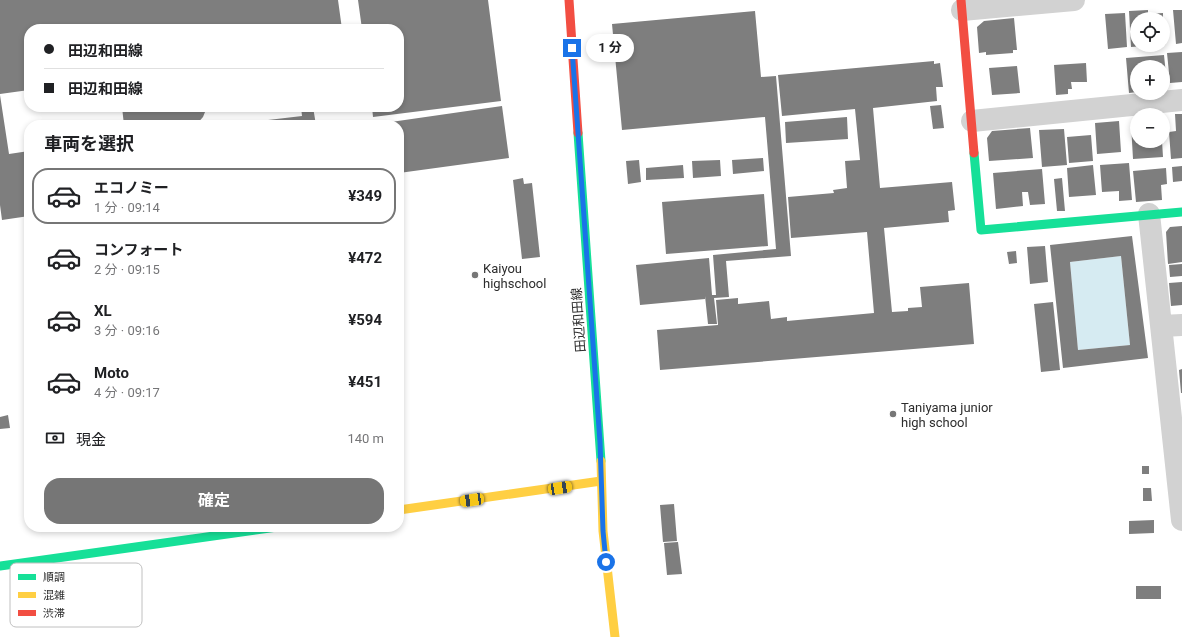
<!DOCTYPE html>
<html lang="ja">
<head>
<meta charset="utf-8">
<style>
	:root { --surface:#fff; --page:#f6f6f6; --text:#202124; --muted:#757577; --line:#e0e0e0; --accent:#767676 }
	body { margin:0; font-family:Roboto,"Noto Sans JP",sans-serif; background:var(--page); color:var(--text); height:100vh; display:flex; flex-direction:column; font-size:15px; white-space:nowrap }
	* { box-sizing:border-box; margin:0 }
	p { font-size:13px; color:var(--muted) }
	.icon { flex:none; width:22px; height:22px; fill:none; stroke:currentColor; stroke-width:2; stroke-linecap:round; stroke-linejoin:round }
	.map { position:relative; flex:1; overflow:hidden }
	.panel { position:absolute; left:24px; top:120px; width:380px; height:412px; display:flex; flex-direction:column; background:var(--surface); border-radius:16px; box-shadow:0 2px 6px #0003 }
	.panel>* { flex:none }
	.hud { position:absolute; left:24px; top:24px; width:380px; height:88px; border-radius:16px; box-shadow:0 2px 6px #0003; display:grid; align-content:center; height:88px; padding:0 20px; background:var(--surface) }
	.controls { position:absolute; left:1130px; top:12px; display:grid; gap:8px }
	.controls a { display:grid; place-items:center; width:40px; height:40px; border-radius:50%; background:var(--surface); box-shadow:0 2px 6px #0003; font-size:20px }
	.end { position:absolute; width:18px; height:18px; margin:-9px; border:5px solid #1a73e8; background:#fff; box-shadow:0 0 0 2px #fff }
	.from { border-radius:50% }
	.bubble { position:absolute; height:28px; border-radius:14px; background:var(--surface); box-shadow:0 2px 6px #0003; font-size:13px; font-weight:700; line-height:28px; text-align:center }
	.car { position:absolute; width:12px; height:24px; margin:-12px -6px; border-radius:5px; box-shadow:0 0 3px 1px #0007; background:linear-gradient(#f5c518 24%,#345 0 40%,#f5c518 0 76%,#345 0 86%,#f5c518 0) }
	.hud b { display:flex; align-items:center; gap:14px; height:38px; font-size:15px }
	.hud b+b { border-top:1px solid var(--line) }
	.hud i { width:10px; height:10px; background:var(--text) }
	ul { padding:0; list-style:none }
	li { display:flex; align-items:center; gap:12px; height:56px; margin:0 8px 6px; padding:0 12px; border:2px solid transparent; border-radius:16px }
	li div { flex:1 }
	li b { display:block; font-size:15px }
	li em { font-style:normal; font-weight:700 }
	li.current { border-color:var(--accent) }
	li>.icon { width:36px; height:36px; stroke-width:1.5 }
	h2 { padding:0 20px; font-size:18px; line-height:48px }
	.pay { display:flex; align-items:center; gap:10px; height:44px; padding:0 20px; font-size:15px }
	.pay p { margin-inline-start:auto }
	.cta { display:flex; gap:8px; margin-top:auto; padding:8px 20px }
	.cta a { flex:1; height:46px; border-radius:16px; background:var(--accent); color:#fff; font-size:16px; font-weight:700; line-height:46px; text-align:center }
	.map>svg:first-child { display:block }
	.water { fill:#d6ebf2 }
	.building { fill:#7e7e7e; fill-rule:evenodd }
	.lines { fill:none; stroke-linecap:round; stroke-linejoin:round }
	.street { stroke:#d2d2d2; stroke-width:22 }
	.fast { stroke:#16e098; stroke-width:9 }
	.slow { stroke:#ffcf43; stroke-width:9 }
	.jam { stroke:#f24e42; stroke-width:9 }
	.route { stroke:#1a73e8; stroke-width:5 }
	.poi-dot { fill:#767676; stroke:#fff; stroke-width:1.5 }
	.labels { text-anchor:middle; stroke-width:4; stroke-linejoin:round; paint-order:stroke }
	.poi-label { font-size:13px; fill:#2d2d2d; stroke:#fff; text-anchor:start }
	.street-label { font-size:13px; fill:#2d2d2d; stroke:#fff }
	.key { fill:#fff; stroke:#c0c0c0; stroke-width:1 }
	.key-label { font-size:11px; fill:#2d2d2d }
</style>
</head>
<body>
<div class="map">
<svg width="1182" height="637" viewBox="0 0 1182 637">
	<rect width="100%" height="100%" fill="#fff"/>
	<path class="water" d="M 1121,256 L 1130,345 L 1078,350 L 1070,262 Z"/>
	<path class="building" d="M 0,0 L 338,0 L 342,29 L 29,29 L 29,90 L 0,94 Z
		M 358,0 L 488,0 L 501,101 L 373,117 L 372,107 L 399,107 L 399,29 L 362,29 Z
		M 1148,10 L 1148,14 L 1163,13 L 1163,19 L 1137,19 L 1137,45 L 1144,46 L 1131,47 L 1129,11 Z
		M 1173,10 L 1182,10 L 1182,43 L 1176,44 Z
		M 755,11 L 761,77 L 776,76 L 791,256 L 726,261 L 729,297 L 714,298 L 717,324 L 708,324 L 705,296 L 705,299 L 640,305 L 636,265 L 709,258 L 712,295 L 716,295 L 713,255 L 776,249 L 765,117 L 622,130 L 612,24 Z
		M 1125,13 L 1127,47 L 1108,49 L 1105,14 Z
		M 1014,18 L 1017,50 L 1013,50 L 1013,53 L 986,55 L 986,52 L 979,53 L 977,27 L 984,21 Z
		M 1163,28 L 1166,44 L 1163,45 Z
		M 1182,52 L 1182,82 L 1170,83 L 1167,53 Z
		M 1164,55 L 1166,75 L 1163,75 L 1163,67 L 1137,67 L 1137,92 L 1129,93 L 1126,58 Z
		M 934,61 L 934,64 L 940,63 L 943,87 L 936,87 L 937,101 L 873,108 L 880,188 L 952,182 L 955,210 L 948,211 L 949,222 L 884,228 L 892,312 L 908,311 L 908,308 L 922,307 L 920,287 L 969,283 L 974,344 L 660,370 L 657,330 L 718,325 L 716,300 L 738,298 L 738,304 L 769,301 L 771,319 L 787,317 L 787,321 L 874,313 L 867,232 L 791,238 L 788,197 L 834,193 L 833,190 L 847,188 L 845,161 L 860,160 L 855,109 L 782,116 L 778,75 Z
		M 1086,63 L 1087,82 L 1071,82 L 1072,89 L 1068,89 L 1068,94 L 1056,95 L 1054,65 Z
		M 1017,66 L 1020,93 L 992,95 L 989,68 Z
		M 0,95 L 9,154 L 29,151 L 29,216 L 2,220 L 0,205 Z
		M 941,105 L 944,128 L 933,129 L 930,106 Z
		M 502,106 L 509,158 L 399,173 L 399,125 L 370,125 Z
		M 122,107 L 207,107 L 203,117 L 196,125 L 124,125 Z
		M 301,107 L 313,107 L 316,125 L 269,125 L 268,120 L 302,116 Z
		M 1175,114 L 1182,114 L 1182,158 L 1171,159 L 1169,132 L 1176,131 Z
		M 847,117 L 848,139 L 786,143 L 785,122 Z
		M 1119,121 L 1121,152 L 1097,154 L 1095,123 Z
		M 1137,123 L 1137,141 L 1162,141 L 1163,157 L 1133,159 L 1131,124 Z
		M 1030,128 L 1033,158 L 989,161 L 987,138 L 992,131 Z
		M 1064,129 L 1067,165 L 1042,167 L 1039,130 Z
		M 1091,135 L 1093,161 L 1069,163 L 1067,137 Z
		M 763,158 L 764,171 L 733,174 L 732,160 Z
		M 639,160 L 641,182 L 628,184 L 626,161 Z
		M 720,160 L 721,176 L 693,178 L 692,161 Z
		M 1129,163 L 1132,200 L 1119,201 L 1119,191 L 1102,192 L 1100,165 Z
		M 683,165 L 684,178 L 646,180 L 646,168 Z
		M 1093,165 L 1096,195 L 1069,197 L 1067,168 Z
		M 1182,166 L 1182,181 L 1173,182 L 1172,167 Z
		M 1166,168 L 1167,184 L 1161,185 L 1162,200 L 1136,202 L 1133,171 Z
		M 1042,169 L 1045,204 L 1030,205 L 1028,192 L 1022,192 L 1023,206 L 996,209 L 993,173 Z
		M 523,178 L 524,184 L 532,183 L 540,257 L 522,259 L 513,180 Z
		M 1062,178 L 1065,211 L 1057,211 L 1054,179 Z
		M 764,194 L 768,246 L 666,254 L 662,202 Z
		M 1182,226 L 1182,262 L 1168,264 L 1166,232 L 1170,227 Z
		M 1132,236 L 1148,358 L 1063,368 L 1050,245 ZM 1121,256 L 1130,345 L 1078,350 L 1070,262 Z
		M 1045,246 L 1048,282 L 1030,284 L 1027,247 Z
		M 1016,251 L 1017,263 L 1009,264 L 1007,252 Z
		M 1182,264 L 1182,276 L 1170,277 L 1169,265 Z
		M 1182,282 L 1182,305 L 1171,306 L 1169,283 Z
		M 1053,302 L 1060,370 L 1041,372 L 1034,304 Z
		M 1182,369 L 1182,393 L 1181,393 L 1179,370 Z
		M 8,415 L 10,428 L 0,429 L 0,417 Z
		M 1142,466 L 1149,466 L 1149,474 L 1142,474 Z
		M 1143,488 L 1151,488 L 1152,501 L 1143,501 Z
		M 674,504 L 677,541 L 663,542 L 660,505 Z
		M 1154,520 L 1154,533 L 1129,534 L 1129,521 Z
		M 678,542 L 682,574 L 667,575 L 664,543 Z
		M 1136,586 L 1161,586 L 1161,599 L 1136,599 Z"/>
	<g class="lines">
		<path class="street" d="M 962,10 L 1074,0
			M 972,121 L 1182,100
			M 1149,214 L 1182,520
			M 1162,326 L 1182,325"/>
		<path class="fast" d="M 578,133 L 601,461
			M 974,153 L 981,230 L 1182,212
			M 0,566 L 277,527"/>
		<path class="slow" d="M 601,461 L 603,531 L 615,637
			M 399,510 L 601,481"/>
		<path class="jam" d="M 569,0 L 578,133
			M 961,0 L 974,153"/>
	</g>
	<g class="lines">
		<path class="route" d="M 572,48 L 600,442 L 603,531 L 606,562"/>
	</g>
	<g class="poi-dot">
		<circle cx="475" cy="275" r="4"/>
		<circle cx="893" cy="414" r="4"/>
	</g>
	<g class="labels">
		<g class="poi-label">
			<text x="483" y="273">Kaiyou<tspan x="483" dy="15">highschool</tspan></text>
			<text x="901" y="412">Taniyama junior<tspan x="901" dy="15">high school</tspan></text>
		</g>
		<g class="street-label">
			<text transform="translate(578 320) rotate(-94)" y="5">田辺和田線</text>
		</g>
	</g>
	<rect x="10" y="563" width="132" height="64" rx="6" class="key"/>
	<rect x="18" y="574" width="18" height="6" fill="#16e098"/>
	<rect x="18" y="592" width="18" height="6" fill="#ffcf43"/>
	<rect x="18" y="610" width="18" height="6" fill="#f24e42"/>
	<g class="key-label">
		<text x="43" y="581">順調</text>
		<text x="43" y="599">混雑</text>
		<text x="43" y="617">渋滞</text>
	</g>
</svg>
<div class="controls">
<a><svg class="icon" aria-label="locate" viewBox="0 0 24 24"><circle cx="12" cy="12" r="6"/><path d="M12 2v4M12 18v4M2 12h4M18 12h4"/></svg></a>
<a>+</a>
<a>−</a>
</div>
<i class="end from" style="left:606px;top:562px"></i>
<i class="end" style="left:572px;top:48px"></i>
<div class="bubble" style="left:586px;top:34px;width:48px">1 分</div>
<i class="car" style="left:560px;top:488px;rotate:81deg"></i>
<i class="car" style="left:472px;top:500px;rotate:262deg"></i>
<div class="hud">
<b><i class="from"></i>田辺和田線</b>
<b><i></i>田辺和田線</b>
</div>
<section class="panel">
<h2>車両を選択</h2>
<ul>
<li class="current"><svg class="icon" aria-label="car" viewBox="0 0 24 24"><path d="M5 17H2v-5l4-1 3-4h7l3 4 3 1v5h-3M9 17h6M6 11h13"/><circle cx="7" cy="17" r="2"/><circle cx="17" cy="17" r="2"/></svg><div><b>エコノミー</b><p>1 分 · 09:14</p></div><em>¥349</em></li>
<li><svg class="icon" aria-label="car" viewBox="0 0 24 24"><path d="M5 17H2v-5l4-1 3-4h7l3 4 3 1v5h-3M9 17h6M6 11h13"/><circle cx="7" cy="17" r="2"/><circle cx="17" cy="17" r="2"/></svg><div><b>コンフォート</b><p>2 分 · 09:15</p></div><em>¥472</em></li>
<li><svg class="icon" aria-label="car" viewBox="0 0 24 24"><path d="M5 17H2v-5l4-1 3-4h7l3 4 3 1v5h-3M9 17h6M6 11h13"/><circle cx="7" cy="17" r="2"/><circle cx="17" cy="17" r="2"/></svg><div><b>XL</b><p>3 分 · 09:16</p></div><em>¥594</em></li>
<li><svg class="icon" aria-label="car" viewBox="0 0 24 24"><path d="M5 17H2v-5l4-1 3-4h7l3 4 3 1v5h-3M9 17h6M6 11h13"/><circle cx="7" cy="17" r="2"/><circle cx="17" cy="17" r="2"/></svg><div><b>Moto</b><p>4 分 · 09:17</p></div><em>¥451</em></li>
</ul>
<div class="pay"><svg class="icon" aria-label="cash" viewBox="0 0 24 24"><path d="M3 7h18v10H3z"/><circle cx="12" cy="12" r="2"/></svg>現金<p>140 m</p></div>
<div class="cta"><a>確定</a></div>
</section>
</div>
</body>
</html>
